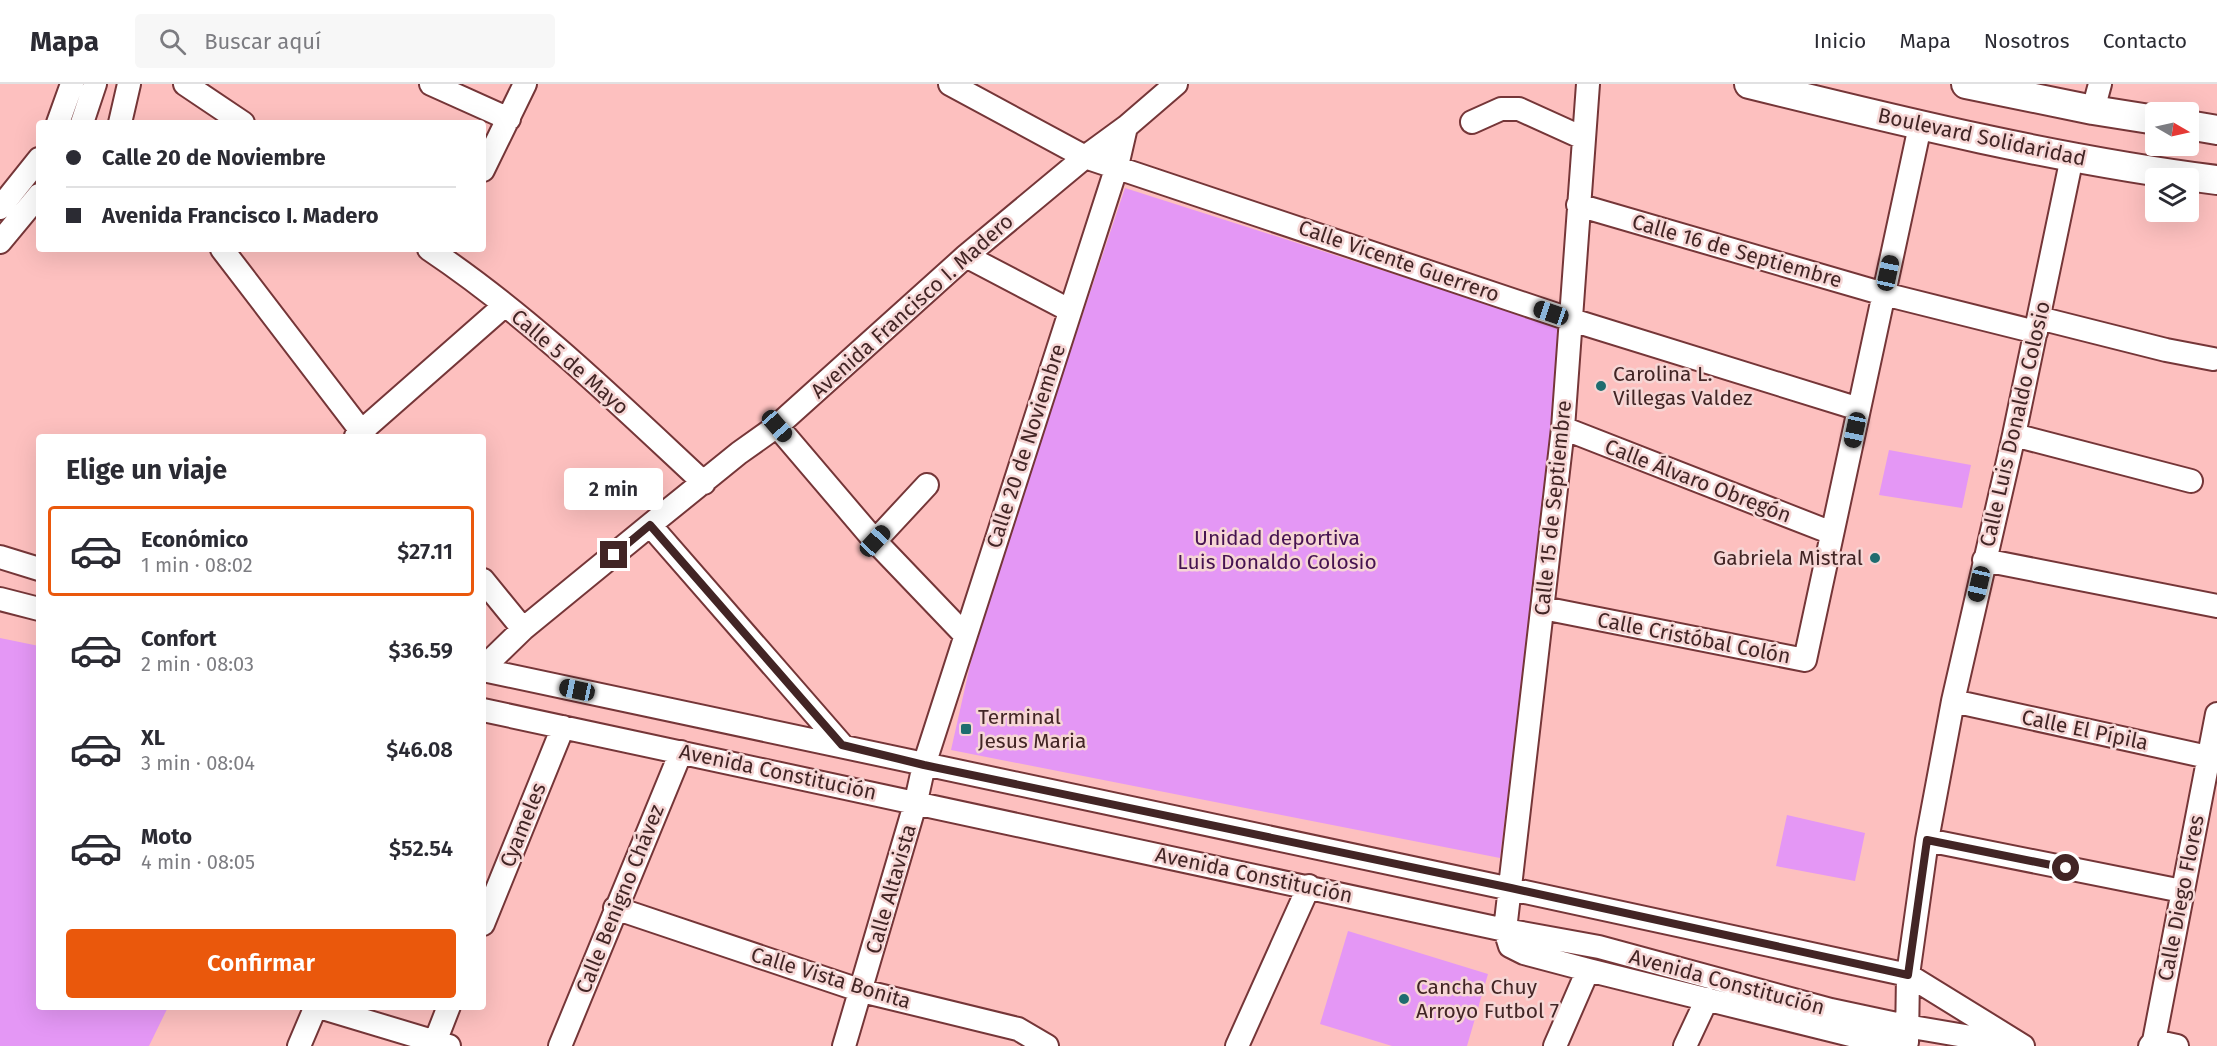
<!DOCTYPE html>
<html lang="es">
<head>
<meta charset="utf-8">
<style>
	:root { --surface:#fff; --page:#f7f7f7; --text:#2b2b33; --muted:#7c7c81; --line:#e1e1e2; --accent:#ea580c }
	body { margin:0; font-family:"Fira Sans",sans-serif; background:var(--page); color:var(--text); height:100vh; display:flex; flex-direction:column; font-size:22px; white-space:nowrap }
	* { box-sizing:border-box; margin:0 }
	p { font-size:20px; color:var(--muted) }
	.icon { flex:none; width:33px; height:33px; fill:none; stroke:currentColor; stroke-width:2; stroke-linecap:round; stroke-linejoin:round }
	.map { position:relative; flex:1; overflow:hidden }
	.side { position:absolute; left:36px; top:350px; width:450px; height:576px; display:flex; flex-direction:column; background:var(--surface); border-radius:6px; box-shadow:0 6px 24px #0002 }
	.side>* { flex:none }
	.hud { position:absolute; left:36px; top:36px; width:450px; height:132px; border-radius:6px; box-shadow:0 6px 24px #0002; display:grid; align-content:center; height:132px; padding:0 30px; background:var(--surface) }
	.needle { width:39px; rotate:99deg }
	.tools { position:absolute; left:2145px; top:18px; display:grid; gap:12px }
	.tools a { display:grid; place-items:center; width:54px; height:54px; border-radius:6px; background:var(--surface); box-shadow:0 6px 24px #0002; font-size:30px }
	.end { position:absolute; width:27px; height:27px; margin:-14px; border:8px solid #422525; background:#fff; box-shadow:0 0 0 3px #fff }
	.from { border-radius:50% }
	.bubble { position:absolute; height:42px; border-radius:6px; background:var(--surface); box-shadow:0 6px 24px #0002; font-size:20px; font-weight:600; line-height:42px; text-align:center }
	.car { position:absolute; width:18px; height:36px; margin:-18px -9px; border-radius:8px; box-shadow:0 0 4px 2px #0007; background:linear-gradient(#222 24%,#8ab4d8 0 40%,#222 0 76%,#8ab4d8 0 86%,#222 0) }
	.hud b { display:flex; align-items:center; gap:21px; height:57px; font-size:22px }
	.hud b+b { border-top:2px solid var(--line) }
	.hud i { width:15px; height:15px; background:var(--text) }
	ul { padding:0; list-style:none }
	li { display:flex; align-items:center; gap:18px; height:90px; margin:0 12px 9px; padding:0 18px; border:3px solid transparent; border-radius:6px }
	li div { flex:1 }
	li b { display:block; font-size:22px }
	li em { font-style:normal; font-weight:600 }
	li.selected { border-color:var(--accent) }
	li>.icon { width:54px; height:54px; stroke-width:1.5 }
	h2 { padding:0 30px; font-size:27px; line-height:72px }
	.button { display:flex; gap:12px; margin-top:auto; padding:12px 30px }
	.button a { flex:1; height:69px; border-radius:6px; background:var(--accent); color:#fff; font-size:24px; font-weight:600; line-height:69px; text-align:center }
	header { display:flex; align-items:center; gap:36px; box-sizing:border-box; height:84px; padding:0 30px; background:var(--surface); border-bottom:2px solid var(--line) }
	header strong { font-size:28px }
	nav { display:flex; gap:33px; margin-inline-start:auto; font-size:21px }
	.search { width:420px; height:54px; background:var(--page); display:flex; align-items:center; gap:15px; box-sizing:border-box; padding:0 21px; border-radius:6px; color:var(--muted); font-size:22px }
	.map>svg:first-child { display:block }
	.green { fill:#e497f5 }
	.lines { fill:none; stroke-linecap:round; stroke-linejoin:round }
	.minor-casing { stroke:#753638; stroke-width:26 }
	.major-casing { stroke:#753638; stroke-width:32 }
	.minor { stroke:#fff; stroke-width:22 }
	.major { stroke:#fff; stroke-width:28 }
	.route { stroke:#422525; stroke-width:8 }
	.poi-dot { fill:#1f6c6f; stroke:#f6d6d5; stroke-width:2 }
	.labels { text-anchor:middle; stroke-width:5; stroke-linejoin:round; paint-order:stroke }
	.street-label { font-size:21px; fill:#422525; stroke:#f6d6d5 }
	.poi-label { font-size:21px; fill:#422525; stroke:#f6d6d5; text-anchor:start }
	.park-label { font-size:21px; fill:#461351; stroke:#f6d6d5 }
</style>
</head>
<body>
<header>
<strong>Mapa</strong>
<div class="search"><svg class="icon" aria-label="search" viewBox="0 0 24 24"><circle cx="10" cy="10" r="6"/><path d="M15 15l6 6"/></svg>Buscar aquí</div>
<nav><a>Inicio</a><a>Mapa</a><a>Nosotros</a><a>Contacto</a></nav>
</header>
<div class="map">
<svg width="2217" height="962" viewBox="0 0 2217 962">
	<rect width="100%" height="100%" fill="#fdc0bf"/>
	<path class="green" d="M 1125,104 L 1563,244 L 1551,362 L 1500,774 L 951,666 L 980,537 Z
		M 1889,366 L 1971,381 L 1962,424 L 1879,411 Z
		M 0,554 L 39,562 L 39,922 L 168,923 L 149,962 L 0,962 Z
		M 1787,731 L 1865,749 L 1855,797 L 1776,782 Z
		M 1348,847 L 1488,890 L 1467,962 L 1392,962 L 1320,940 Z"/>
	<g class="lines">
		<g class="minor-casing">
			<path id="minor" d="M 185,0 L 243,39
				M 431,0 L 509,35
				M 950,0 L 1085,73 L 1572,236 L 1859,325
				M 1588,0 L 1563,344 L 1505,846 L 1510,862 L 1524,869 L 1588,886 L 1895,962
				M 2093,26 L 2100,0
				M 1472,38 L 1501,25 L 1519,25 L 1583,54
				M 58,39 L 72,0
				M 82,39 L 95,0
				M 120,39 L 129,0
				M 483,86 L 525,0
				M 1578,121 L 1884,210 L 2036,248
				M 0,124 L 39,75
				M 0,158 L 39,111
				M 222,165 L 365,352
				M 429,165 C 529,232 616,317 704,399
				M 966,172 L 1069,226
				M 2039,234 L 2166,266 L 2213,275
				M 777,342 L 875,457 L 965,551
				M 1563,344 L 1832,449
				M 2014,351 L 2191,397
				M 356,352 L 505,221
				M 650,441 L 842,661
				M 875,457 L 927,401
				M 0,473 L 39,485
				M 1984,476 L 2217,522
				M 483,496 L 523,545
				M 0,515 L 39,525
				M 1543,524 L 1805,576 L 1920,42
				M 483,584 L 523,545 L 650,441 L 739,369 L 777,342 L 966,172 L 1085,73 L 1126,43 L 1176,0
				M 483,586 L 1511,805 L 1908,891 L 2023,962
				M 1953,617 L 2217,675
				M 483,626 L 1505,846 L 1599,863 L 1831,926 L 1906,942 L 2012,960
				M 1927,756 L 2182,807
				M 615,824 L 862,907 L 1018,945 L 1047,962
				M 483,840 L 563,643
				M 316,922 L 449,962
				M 2154,957 L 2177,962
				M 435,958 L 449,922
				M 1907,958 L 1908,891 L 1927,756 L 1953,617 L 2014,351 L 2072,73
				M 299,962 L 316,922
				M 560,962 L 681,668
				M 844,962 L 916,717 L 924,681 L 1117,82 L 1126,43
				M 1237,962 L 1309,802
				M 1555,962 L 1588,886
				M 1685,962 L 1707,915
				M 2150,962 L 2154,957 L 2217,630"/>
		</g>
		<g class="major-casing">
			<path id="major" d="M 1749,0 C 1903,38 2059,76 2217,96
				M 1966,0 L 2093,26 L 2156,36
				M 2188,41 L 2217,46"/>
		</g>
		<use href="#minor" class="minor"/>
		<use href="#major" class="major"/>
	</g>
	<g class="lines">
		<path class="route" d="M 614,471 L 650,441 L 842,661 L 924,681 L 1511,804 L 1908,891 L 1927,756 L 2066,784"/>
	</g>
	<g class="poi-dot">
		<circle cx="1601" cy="302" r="6"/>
		<circle cx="1875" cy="474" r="6"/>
		<rect x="960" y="639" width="12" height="12" rx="3"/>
		<circle cx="1404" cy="915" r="6"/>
	</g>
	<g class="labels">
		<g class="street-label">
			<text transform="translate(1982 53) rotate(12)" y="7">Boulevard Solidaridad</text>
			<text transform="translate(1737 167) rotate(16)" y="7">Calle 16 de Septiembre</text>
			<text transform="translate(1399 177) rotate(19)" y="7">Calle Vicente Guerrero</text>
			<text transform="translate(912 222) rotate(-42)" y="7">Avenida Francisco I. Madero</text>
			<text transform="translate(570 278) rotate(41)" y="7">Calle 5 de Mayo</text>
			<text transform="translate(2015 340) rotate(-77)" y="7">Calle Luis Donaldo Colosio</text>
			<text transform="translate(1026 362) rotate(-72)" y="7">Calle 20 de Noviembre</text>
			<text transform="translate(1698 397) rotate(21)" y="7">Calle Álvaro Obregón</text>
			<text transform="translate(1553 424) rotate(-84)" y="7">Calle 15 de Septiembre</text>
			<text transform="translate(1694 554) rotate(11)" y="7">Calle Cristóbal Colón</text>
			<text transform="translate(2085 646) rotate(12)" y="7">Calle El Pípila</text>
			<text transform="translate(778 688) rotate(12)" y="7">Avenida Constitución</text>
			<text transform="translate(523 741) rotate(-68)" y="7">Cyameles</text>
			<text transform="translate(1254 791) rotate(12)" y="7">Avenida Constitución</text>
			<text transform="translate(891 805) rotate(-74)" y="7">Calle Altavista</text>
			<text transform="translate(2181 814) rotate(-79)" y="7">Calle Diego Flores</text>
			<text transform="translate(620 815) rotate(-68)" y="7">Calle Benigno Chávez</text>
			<text transform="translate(831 894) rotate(17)" y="7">Calle Vista Bonita</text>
			<text transform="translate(1727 898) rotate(15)" y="7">Avenida Constitución</text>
		</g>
		<g class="poi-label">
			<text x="1613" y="297">Carolina L.<tspan x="1613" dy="24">Villegas Valdez</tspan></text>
			<text x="1863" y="481" text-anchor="end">Gabriela Mistral</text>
			<text x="978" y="640">Terminal<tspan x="978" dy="24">Jesus Maria</tspan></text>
			<text x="1416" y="910">Cancha Chuy<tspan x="1416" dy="24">Arroyo Futbol 7</tspan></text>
		</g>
		<g class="park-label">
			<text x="1277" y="461">Unidad deportiva<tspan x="1277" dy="24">Luis Donaldo Colosio</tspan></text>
		</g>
	</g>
</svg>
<div class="tools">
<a><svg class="needle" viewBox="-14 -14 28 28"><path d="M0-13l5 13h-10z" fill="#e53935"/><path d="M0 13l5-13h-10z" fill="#7c7c81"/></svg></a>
<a><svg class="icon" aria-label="layers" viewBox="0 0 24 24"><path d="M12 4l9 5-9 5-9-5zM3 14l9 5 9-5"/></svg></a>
</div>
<i class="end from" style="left:2066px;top:784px"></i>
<i class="end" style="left:614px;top:471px"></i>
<div class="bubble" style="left:564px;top:384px;width:99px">2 min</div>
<i class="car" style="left:1888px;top:189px;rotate:12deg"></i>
<i class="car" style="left:1551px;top:229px;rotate:289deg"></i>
<i class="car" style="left:777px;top:342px;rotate:139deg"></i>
<i class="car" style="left:1855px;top:346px;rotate:192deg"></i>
<i class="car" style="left:875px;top:457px;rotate:43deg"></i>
<i class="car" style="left:1979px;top:500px;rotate:193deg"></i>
<i class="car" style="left:577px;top:606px;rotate:282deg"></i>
<div class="hud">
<b><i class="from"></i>Calle 20 de Noviembre</b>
<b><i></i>Avenida Francisco I. Madero</b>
</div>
<section class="side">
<h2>Elige un viaje</h2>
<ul>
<li class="selected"><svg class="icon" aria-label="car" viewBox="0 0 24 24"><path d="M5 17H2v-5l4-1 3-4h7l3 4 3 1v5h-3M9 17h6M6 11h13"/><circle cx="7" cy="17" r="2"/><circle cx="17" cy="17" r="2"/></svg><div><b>Económico</b><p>1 min · 08:02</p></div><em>$27.11</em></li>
<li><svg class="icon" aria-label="car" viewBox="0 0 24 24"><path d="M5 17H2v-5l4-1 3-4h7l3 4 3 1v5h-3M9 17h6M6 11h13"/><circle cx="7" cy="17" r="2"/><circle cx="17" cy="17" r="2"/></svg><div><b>Confort</b><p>2 min · 08:03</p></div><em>$36.59</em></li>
<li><svg class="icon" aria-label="car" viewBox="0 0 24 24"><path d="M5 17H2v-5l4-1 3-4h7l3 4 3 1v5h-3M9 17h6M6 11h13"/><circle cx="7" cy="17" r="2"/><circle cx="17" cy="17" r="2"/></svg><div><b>XL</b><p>3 min · 08:04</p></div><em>$46.08</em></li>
<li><svg class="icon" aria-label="car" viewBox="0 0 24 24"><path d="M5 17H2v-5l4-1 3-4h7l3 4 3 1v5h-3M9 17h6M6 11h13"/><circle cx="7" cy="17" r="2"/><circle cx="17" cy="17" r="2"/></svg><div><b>Moto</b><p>4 min · 08:05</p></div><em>$52.54</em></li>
</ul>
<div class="button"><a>Confirmar</a></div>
</section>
</div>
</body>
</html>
